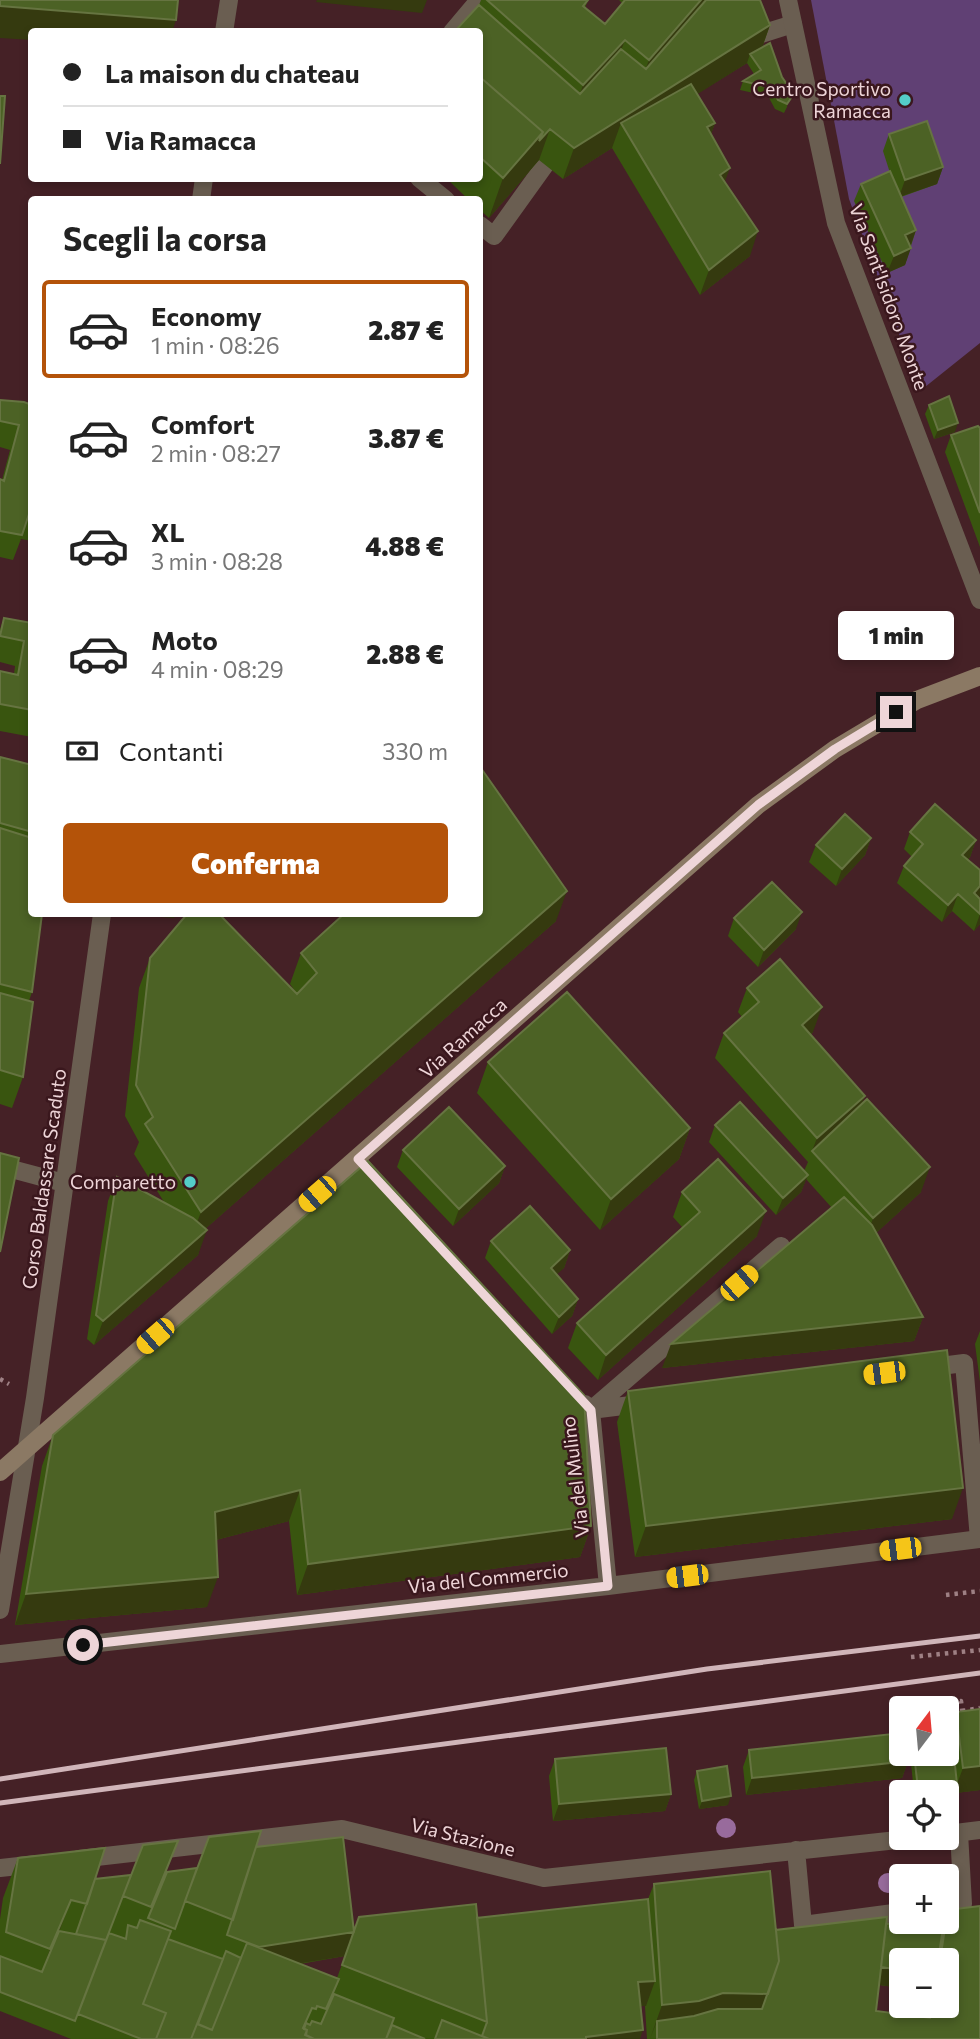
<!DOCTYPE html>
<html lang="it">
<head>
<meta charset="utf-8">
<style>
	:root { --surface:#fff; --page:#f6f6f6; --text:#222; --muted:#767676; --line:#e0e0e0; --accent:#b45309 }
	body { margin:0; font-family:Commissioner,sans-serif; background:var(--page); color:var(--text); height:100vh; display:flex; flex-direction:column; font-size:26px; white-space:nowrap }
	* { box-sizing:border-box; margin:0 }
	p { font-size:23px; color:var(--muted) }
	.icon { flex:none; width:38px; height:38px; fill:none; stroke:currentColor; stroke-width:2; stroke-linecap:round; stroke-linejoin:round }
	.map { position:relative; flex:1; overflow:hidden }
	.sheet { position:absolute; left:28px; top:196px; width:455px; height:721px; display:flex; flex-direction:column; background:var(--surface); border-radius:7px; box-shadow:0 4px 10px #0003 }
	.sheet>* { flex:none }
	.top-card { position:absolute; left:28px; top:28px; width:455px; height:154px; border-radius:7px; box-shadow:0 4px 10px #0003; display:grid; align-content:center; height:154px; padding:0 35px; background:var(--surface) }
	.needle { width:46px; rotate:16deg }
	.tools { position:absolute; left:889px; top:1696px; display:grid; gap:14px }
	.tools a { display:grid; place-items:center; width:70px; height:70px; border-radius:7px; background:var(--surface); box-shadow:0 4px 10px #0003; font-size:35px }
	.end { position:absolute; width:32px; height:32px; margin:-16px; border:9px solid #eed5d8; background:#111; box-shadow:0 0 0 4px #111 }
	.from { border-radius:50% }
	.bubble { position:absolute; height:49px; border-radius:7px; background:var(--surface); box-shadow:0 4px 10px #0003; font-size:23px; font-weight:800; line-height:49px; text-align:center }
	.car { position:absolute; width:21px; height:42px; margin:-21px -10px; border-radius:9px; box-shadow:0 0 5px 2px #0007; background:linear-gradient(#f5c518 24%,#345 0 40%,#f5c518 0 76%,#345 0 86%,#f5c518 0) }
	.top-card b { display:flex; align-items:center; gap:24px; height:66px; font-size:26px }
	.top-card b+b { border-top:2px solid var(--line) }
	.top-card i { width:18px; height:18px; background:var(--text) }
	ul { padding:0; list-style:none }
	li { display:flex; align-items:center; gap:21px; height:98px; margin:0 14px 10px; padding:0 21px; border:4px solid transparent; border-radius:7px }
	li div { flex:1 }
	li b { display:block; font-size:26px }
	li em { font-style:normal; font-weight:800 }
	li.on { border-color:var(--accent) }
	li>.icon { width:63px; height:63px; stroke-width:1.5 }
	h2 { padding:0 35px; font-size:32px; line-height:84px }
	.pay { display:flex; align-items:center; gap:18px; height:77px; padding:0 35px; font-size:26px }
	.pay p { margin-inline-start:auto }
	.cta { display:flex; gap:14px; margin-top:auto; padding:14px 35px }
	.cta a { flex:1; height:80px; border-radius:7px; background:var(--accent); color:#fff; font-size:28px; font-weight:800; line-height:80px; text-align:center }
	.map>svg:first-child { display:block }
	.green { fill:#604074 }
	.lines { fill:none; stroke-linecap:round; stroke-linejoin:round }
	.path { stroke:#9e8084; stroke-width:4.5; stroke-dasharray:3.5 5; stroke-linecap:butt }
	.service { stroke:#6a5e51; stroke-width:18 }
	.minor { stroke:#6a5e51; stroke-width:18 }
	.tertiary { stroke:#6a5e51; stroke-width:18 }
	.secondary { stroke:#8b7964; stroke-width:18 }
	.rail { stroke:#d0b5b9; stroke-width:5 }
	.tree { fill:#986b9c }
	.wall { fill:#39550f; fill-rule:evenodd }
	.shaded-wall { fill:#353a0f }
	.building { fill:#4c6225; stroke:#667441; stroke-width:2 }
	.route { stroke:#eed5d8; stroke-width:9 }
	.poi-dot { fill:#54cdc8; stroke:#3a171d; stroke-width:2.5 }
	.labels { text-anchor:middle; stroke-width:5; stroke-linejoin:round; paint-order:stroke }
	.poi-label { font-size:19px; fill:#eed5d8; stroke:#3a171d; text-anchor:end }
	.street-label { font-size:19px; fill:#eed5d8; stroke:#3a171d }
</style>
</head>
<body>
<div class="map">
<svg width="980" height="2039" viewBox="0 0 980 2039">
	<rect width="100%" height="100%" fill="#452126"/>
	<path class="green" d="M 811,0 L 980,0 L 980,343 L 920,391 L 849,199 Z"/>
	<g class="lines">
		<path class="path" d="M 0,1379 L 9,1384
			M 946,1595 L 980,1591
			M 911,1657 L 980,1650
			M 918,1707 L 961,1701 L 963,1717
			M 962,1711 L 980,1708"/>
		<path class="service" d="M 452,32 L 479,0
			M 745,42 L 755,36 L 793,24
			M 419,178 L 446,200
			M 480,225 L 494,236 L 545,165
			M 0,1166 L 64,1183"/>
		<path class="minor" d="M 788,0 L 836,223 L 980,600
			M 925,1368 L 964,1363 L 979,1539
			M 585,1404 L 591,1410 L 608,1586
			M 591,1410 L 647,1403
			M 591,1410 L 781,1246
			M 0,1654 L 608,1586 L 980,1539
			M 947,1834 L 980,1830
			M 796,1850 L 803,1925 L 901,1912
			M 79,1859 L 342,1829 L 544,1878 L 916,1838
			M 0,1868 L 37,1864
			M 947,1906 L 963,1904 L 959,1833"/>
		<path class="tertiary" d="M 224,32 L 229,0
			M 201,200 L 204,178
			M 0,1610 L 35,1398 L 102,914"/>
		<path class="secondary" d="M 0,1472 L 758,805 L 835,749 L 917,700 L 980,676"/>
		<path class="rail" d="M 0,1779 L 707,1669 L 980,1636
			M 0,1803 L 980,1673"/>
	</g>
	<g class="tree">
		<circle cx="726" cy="1828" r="10"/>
		<circle cx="888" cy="1883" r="10"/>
	</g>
	<path class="wall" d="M 481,0 L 588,0 L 585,8 L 605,24 L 622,3 L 619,0 L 760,0 L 770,25 L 762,48 L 788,86 L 787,107 L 784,113 L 775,109 L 768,96 L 740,90 L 743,81 L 754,74 L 747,63 L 697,94 L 715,123 L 711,134 L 725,182 L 750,256 L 700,295 L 612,148 L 563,179 L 539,160 L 489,218 L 480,210 L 480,200 L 469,200 L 446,178 L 480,178 L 479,5 Z
		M 889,134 L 943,167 L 937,184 L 901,197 L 916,230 L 905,265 L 887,273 L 854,201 L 861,184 L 890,173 L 883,151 Z
		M 0,400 L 32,405 L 32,541 L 21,539 L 13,560 L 0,557 L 0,479 L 2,480 L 10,450 L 0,447 Z
		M 929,405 L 955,432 L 934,439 L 925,414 Z
		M 980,428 L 980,547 L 945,452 L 951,435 Z
		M 4,618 L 32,623 L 32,737 L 0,731 L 0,671 L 14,674 L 15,666 L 0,662 L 0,629 Z
		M 0,757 L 32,765 L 32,992 L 29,1001 L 23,1077 L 12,1108 L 0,1104 Z
		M 910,832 L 976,840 L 970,857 L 968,859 L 979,897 L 980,899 L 980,924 L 974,931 L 952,911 L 942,922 L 897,883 L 904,866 L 912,857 L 904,849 Z
		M 871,838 L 865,855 L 836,886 L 809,862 L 816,845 Z
		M 344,914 L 480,914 L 556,921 L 205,1229 L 198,1255 L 94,1345 L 87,1339 L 108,1201 L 117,1177 L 164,1202 L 134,1154 L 139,1142 L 125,1116 L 139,988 L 150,958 L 297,994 L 290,984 L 301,953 Z
		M 734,918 L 796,929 L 758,967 L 728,936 Z
		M 747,988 L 813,1032 L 810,1035 L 861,1105 L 921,1192 L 876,1233 L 923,1317 L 914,1341 L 662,1368 L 832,1208 L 806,1179 L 801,1192 L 776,1215 L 709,1142 L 715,1125 L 804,1171 L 808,1162 L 715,1058 L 724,1033 L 742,1017 L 738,1012 Z
		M 488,1062 L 690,1128 L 679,1159 L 600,1230 L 477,1093 Z
		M 403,1150 L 505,1166 L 499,1183 L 453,1226 L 397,1167 Z
		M 682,1192 L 757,1236 L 598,1380 L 568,1348 L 577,1323 L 682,1227 L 673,1217 Z
		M 491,1241 L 570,1250 L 564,1268 L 556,1274 L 578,1299 L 572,1316 L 552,1334 L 485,1258 Z
		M 980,1331 L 980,1382 L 975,1344 Z
		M 628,1391 L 952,1519 L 635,1557 L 617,1422 Z
		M 53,1435 L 591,1526 L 580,1557 L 297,1595 L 289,1521 L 216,1540 L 207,1607 L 15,1625 L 42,1466 Z
		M 980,1709 L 980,1790 L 947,1794 L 947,1792 L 914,1792 L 910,1754 L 947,1754 L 947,1714 Z
		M 749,1750 L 908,1761 L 902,1778 L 746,1795 L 743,1767 Z
		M 555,1759 L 671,1794 L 665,1811 L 553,1821 L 549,1776 Z
		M 697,1771 L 728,1805 L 699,1809 L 694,1780 Z
		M 256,1847 L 354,1932 L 648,1899 L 654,1884 L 776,1930 L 886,1924 L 908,1922 L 947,1922 L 980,2039 L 647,2039 L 645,2006 L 640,2006 L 640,2039 L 71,2039 L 0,2011 L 0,1919 L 3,1898 L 18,1858 L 95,1879 L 197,1868 ZM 345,1956 L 337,1978 L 300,1964 ZM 901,1960 L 947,1960 L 947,2006 L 927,2006 L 925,2017 L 876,2011 L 879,1985 L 901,1988 Z"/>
	<path class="shaded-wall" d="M 317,0 L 427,0 L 422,13 L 316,2 Z
		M 701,0 L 721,0 L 634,100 L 649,60 Z
		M 0,6 L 176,20 L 172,32 L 32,32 L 32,40 L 0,38 Z
		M 770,25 L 759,56 L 750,54 L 747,63 L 629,137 L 621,123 L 612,148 L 563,179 L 574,148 Z
		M 625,40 L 610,79 L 569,125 L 583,85 Z
		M 715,123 L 706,148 L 707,127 Z
		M 550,129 L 539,160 L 489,218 L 503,178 L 543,132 Z
		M 943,167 L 937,184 L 899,197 L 905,180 Z
		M 730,168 L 721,192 L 720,175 Z
		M 916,230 L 910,247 L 905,235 Z
		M 758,231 L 750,256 L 700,295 L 709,270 Z
		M 911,248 L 905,265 L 887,273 L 894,256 Z
		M 958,423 L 955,432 L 934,439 L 938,430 Z
		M 871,838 L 865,855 L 836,886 L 842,869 Z
		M 976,840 L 970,857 L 956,872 L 962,855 Z
		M 980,886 L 980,896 L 971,906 L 974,893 Z
		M 567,891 L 556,921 L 189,1243 L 201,1212 Z
		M 958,894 L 952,911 L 942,922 L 948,905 Z
		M 802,912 L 796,929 L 758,967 L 764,950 Z
		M 149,914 L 176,914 L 174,918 L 148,916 Z
		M 980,914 L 980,924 L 974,931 Z
		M 822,1007 L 813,1032 L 793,1050 L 802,1025 Z
		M 865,1096 L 856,1120 L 812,1151 L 817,1138 Z
		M 690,1128 L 679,1159 L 600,1230 L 611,1199 Z
		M 505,1166 L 499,1183 L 453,1226 L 459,1209 Z
		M 930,1167 L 921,1192 L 865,1243 L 873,1218 Z
		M 808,1175 L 801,1192 L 776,1215 L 783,1198 Z
		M 766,1211 L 757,1236 L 598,1380 L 606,1355 Z
		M 207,1230 L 198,1255 L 94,1345 L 103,1321 Z
		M 570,1250 L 564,1268 L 545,1285 L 551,1268 Z
		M 578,1299 L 572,1316 L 552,1334 L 559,1317 Z
		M 923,1317 L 914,1341 L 662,1368 L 671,1344 Z
		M 963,1488 L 952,1519 L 635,1557 L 646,1526 Z
		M 300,1490 L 289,1521 L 204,1543 L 215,1512 Z
		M 591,1526 L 580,1557 L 297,1595 L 308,1564 Z
		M 218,1577 L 207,1607 L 15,1625 L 26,1594 Z
		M 908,1761 L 902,1778 L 746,1795 L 752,1778 Z
		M 980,1766 L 980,1790 L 947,1794 L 947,1792 L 916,1792 L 918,1789 L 957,1784 L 963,1768 Z
		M 671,1794 L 665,1811 L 553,1821 L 559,1804 Z
		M 731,1796 L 728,1805 L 699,1809 L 702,1801 Z
		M 71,1900 L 56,1940 L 36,1989 L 50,1949 Z
		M 354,1932 L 345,1956 L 247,1972 L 256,1948 Z
		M 879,1967 L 901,1970 L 901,1988 L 873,1984 Z
		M 655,1981 L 646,2006 L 629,2007 L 638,1982 Z
		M 723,1993 L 768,1994 L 753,2034 L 657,2021 L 650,2039 L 662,2005 Z
		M 643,2030 L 640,2039 L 586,2039 L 586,2037 Z"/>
	<path class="building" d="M 0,0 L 178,0 L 176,20 L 0,6 Z
		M 487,0 L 588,0 L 583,6 L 605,24 L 625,0 L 701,0 L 649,60 L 625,40 L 583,85 Z
		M 706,0 L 760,0 L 770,25 L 574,148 L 550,129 L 539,141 L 543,132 L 480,77 L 480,32 L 454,32 L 479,5 L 580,94 L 621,49 L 646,69 Z
		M 770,43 L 782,77 L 788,86 L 791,98 L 787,104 L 778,100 L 771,88 L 743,81 L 761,70 L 750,54 Z
		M 480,77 L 543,132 L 503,178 L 480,157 Z
		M 691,84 L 715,123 L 707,127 L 730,168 L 720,175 L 758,231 L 709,270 L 621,123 Z
		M 0,96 L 5,96 L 0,164 Z
		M 927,121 L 943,167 L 905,180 L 889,134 Z
		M 890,171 L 916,230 L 905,235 L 911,248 L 894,256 L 861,184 Z
		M 949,396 L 958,423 L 938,430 L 929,405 Z
		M 0,400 L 24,402 L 32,405 L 32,515 L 29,514 L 22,535 L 0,531 L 0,479 L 4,481 L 19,425 L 0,421 Z
		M 978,426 L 980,428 L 980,513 L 951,435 Z
		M 4,618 L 32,623 L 32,710 L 0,704 L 0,671 L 18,675 L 24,641 L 0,636 Z
		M 0,757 L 32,765 L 32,832 L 0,823 Z
		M 483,771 L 567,891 L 201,1212 L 145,1124 L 153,1117 L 136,1085 L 150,958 L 187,914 L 219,914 L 297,994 L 317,973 L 301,953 L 344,914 L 386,914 L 388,916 L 390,914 L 480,914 L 480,774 Z
		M 935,804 L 976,840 L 962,855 L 980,870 L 980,886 L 974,893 L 980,899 L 980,914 L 958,894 L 948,905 L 904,866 L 923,844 L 910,832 Z
		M 845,814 L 871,838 L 842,869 L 816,845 Z
		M 0,828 L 32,838 L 32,914 L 42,914 L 32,992 L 0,984 Z
		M 772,882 L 802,912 L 764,950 L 734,918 Z
		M 780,959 L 822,1007 L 802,1025 L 865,1096 L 817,1138 L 724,1033 L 759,1002 L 747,988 Z
		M 567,992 L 690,1128 L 611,1199 L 488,1062 Z
		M 0,993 L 33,1002 L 23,1077 L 0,1070 Z
		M 867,1099 L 930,1167 L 873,1218 L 812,1151 Z
		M 740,1102 L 808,1175 L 783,1198 L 715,1125 Z
		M 449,1107 L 505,1166 L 459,1209 L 403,1150 Z
		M 0,1153 L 19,1158 L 0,1252 Z
		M 718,1159 L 766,1211 L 606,1355 L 577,1323 L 700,1212 L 682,1192 Z
		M 368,1161 L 584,1395 L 591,1526 L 308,1564 L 300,1490 L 215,1512 L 218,1577 L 26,1594 L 53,1435 Z
		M 117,1177 L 193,1218 L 207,1230 L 103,1321 L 96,1315 Z
		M 844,1197 L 872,1225 L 923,1317 L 671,1344 Z
		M 530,1206 L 570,1250 L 551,1268 L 578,1299 L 559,1317 L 491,1241 Z
		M 947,1350 L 963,1488 L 646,1526 L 628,1391 Z
		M 980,1709 L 980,1766 L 963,1768 L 956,1712 Z
		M 956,1713 L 958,1727 L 951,1728 L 957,1784 L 918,1789 L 914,1754 L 947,1754 L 947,1714 Z
		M 901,1733 L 901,1754 L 907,1754 L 908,1761 L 752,1778 L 749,1750 Z
		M 666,1748 L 671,1794 L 559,1804 L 555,1759 Z
		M 727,1766 L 731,1796 L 702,1801 L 697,1771 Z
		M 261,1831 L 233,1920 L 185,1901 L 209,1837 Z
		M 343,1837 L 354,1932 L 259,1947 L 227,1935 L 256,1847 Z
		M 178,1841 L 151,1907 L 123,1896 L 143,1845 Z
		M 105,1848 L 87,1904 L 71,1900 L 50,1949 L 6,1932 L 18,1858 Z
		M 197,1868 L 175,1929 L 148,1918 L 167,1872 Z
		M 770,1871 L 779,1961 L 768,1994 L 723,1993 L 699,2001 L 662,2005 L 654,1884 Z
		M 131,1875 L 106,1940 L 76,1934 L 95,1879 Z
		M 648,1899 L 655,1981 L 638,1982 L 643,2030 L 586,2037 L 586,2039 L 489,2039 L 482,2036 L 487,2022 L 477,1918 Z
		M 476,1904 L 487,2022 L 342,1965 L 359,1917 Z
		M 980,1906 L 980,2039 L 657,2039 L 657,2021 L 694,2016 L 718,2009 L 762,2009 L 779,1961 L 776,1930 L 887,1917 L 876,2011 L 930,2018 L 932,2006 L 947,2006 L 947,1960 L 940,1960 L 946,1922 L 947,1922 L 948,1910 Z
		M 140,1920 L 171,1931 L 143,2004 L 166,2013 L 156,2039 L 141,2039 L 78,2014 L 109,1933 L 126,1939 L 128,1925 L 137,1928 Z
		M 908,1922 L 944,1922 L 938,1960 L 901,1960 L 901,1970 L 881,1967 L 886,1924 Z
		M 59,1931 L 106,1940 L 75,2021 L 0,1992 L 0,1956 L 42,1972 Z
		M 168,1939 L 223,1959 L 191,2039 L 156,2039 L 166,2013 L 143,2004 Z
		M 247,1943 L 339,1979 L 326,2009 L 317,2006 L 316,2009 L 312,2008 L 303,2028 L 307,2030 L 305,2035 L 314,2039 L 191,2039 L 197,2024 L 212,2030 Z
		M 226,1951 L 241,1958 L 212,2030 L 198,2024 Z
		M 334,1994 L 394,2018 L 386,2039 L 314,2039 L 306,2035 L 307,2030 L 304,2029 L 306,2023 L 310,2025 L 312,2021 L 321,2024 Z
		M 442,2020 L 489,2039 L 435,2039 Z
		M 392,2025 L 425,2039 L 386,2039 Z"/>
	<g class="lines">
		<path class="route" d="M 83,1645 L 608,1586 L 591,1410 L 358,1159 L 758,805 L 835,749 L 896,712"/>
	</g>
	<g class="poi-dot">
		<circle cx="905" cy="100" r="7"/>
		<circle cx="190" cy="1182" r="7"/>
	</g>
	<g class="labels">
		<g class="poi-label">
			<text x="891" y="96">Centro Sportivo<tspan x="891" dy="22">Ramacca</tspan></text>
			<text x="176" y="1189">Comparetto</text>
		</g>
		<g class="street-label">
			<text transform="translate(889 297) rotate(70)" y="7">Via Sant'Isidoro Monte</text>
			<text transform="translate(463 1038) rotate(-42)" y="7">Via Ramacca</text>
			<text transform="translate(44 1179) rotate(-82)" y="7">Corso Baldassare Scaduto</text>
			<text transform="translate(575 1477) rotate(-97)" y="7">Via del Mulino</text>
			<text transform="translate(488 1578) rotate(-6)" y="7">Via del Commercio</text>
			<text transform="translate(463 1837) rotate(14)" y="7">Via Stazione</text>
		</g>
	</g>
</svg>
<div class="tools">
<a><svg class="needle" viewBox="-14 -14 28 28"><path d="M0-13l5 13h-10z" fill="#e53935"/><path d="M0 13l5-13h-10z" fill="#767676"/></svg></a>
<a><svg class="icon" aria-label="locate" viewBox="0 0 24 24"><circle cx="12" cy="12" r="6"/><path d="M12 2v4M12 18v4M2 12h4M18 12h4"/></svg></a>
<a>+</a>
<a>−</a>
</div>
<i class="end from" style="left:83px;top:1645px"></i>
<i class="end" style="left:896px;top:712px"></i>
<div class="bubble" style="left:838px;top:611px;width:116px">1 min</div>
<i class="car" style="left:317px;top:1194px;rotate:229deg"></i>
<i class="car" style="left:739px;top:1283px;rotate:49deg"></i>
<i class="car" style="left:155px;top:1336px;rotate:229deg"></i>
<i class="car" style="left:884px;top:1373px;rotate:263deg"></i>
<i class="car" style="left:900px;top:1549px;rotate:263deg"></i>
<i class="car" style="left:687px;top:1576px;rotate:263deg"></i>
<div class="top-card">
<b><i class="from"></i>La maison du chateau</b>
<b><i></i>Via Ramacca</b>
</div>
<section class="sheet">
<h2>Scegli la corsa</h2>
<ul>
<li class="on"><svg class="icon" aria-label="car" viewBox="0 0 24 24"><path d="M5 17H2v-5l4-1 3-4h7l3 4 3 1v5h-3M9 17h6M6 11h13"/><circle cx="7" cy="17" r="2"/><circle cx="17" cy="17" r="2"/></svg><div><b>Economy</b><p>1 min · 08:26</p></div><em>2.87 €</em></li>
<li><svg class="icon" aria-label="car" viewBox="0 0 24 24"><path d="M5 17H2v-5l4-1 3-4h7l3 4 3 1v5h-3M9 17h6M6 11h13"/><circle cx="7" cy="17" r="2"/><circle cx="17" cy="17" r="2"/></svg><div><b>Comfort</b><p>2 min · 08:27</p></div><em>3.87 €</em></li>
<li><svg class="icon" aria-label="car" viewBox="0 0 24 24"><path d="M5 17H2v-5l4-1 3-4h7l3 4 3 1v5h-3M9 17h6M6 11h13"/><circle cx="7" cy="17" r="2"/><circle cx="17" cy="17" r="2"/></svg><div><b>XL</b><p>3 min · 08:28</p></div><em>4.88 €</em></li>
<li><svg class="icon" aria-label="car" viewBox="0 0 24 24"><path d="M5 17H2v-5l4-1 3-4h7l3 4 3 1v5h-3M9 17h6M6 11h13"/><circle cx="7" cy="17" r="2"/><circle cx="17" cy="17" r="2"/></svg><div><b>Moto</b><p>4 min · 08:29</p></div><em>2.88 €</em></li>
</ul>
<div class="pay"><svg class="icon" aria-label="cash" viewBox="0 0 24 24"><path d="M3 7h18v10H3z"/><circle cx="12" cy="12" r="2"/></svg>Contanti<p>330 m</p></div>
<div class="cta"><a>Conferma</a></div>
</section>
</div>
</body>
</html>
